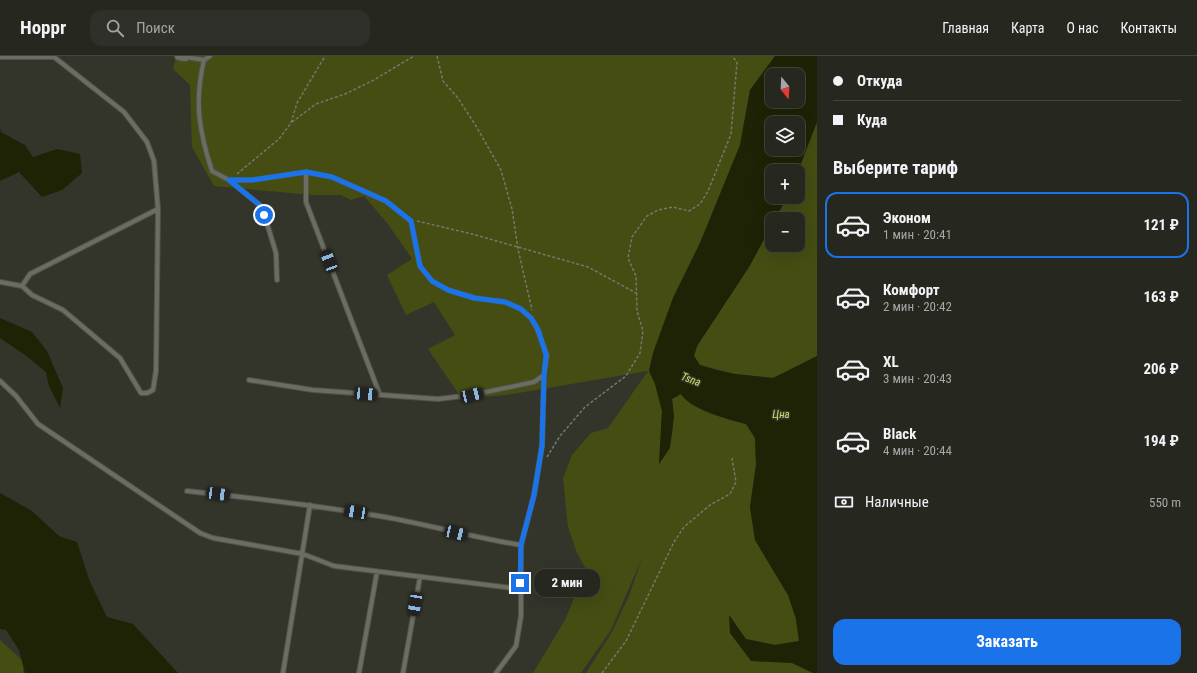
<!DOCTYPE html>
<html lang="ru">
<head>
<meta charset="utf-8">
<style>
	:root { --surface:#262820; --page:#2e3029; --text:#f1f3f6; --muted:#a4a6a5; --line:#42443e; --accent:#1a73e8 }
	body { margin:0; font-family:"Roboto Condensed",sans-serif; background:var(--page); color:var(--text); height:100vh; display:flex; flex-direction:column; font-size:15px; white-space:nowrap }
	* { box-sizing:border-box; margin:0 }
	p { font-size:13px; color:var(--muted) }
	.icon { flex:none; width:22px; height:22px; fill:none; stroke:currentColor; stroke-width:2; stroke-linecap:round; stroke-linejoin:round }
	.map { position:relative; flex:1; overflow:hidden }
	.details { display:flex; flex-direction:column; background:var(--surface); width:380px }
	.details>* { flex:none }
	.guide { display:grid; align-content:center; height:88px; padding:0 16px; background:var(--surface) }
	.needle { width:26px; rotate:162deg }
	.fabs { position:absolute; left:765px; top:12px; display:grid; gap:8px }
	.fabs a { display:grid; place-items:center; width:40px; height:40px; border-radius:8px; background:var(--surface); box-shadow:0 4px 16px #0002,0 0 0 1px var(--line); font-size:20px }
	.end { position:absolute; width:18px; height:18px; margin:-9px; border:5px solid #1a73e8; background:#fff; box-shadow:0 0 0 2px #fff }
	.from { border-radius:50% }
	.bubble { position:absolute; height:28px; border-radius:12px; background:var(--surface); box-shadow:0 4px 16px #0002,0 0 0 1px var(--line); font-size:13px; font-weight:700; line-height:28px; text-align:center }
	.car { position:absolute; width:12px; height:24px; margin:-12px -6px; border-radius:5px; box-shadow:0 0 3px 1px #0007; background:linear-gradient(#222 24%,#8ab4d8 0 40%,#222 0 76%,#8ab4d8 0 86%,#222 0) }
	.guide b { display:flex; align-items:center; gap:14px; height:38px; font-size:15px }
	.guide b+b { border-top:1px solid var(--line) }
	.guide i { width:10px; height:10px; background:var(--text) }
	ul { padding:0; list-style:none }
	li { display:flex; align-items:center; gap:12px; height:66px; margin:0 8px 6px; padding:0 8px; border:2px solid transparent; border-radius:12px }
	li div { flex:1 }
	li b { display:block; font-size:15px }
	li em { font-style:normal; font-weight:700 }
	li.selected { border-color:var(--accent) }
	li>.icon { width:36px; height:36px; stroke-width:1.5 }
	h2 { padding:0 16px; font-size:18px; line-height:48px }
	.pay { display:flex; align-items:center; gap:10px; height:44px; padding:0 16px; font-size:15px }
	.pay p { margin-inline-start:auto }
	.cta { display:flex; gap:8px; margin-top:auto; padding:8px 16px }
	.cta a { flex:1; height:46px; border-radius:12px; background:var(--accent); color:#fff; font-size:16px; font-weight:700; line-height:46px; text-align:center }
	header { display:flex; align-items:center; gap:24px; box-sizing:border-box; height:56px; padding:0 20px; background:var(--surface); border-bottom:1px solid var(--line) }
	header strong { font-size:19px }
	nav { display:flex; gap:22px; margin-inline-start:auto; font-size:14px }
	.search { width:280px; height:36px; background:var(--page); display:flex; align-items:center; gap:10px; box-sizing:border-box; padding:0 14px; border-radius:12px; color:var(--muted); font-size:15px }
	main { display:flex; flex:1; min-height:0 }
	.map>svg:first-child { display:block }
	.green { fill:#454d13 }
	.water { fill:#1f2305; fill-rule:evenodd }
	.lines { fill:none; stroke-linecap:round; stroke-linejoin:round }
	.service-casing { stroke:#505249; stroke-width:6 }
	.minor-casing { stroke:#505249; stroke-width:10 }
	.path { stroke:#76786f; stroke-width:1.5; stroke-dasharray:3 2; stroke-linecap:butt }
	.service { stroke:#6b6d62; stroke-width:4 }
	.minor { stroke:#6b6d62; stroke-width:8 }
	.route { stroke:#1a73e8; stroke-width:5 }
	.labels { text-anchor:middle; stroke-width:3; stroke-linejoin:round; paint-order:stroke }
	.water-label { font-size:11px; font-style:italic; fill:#cde164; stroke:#33352b }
</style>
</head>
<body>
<header>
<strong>Hoppr</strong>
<div class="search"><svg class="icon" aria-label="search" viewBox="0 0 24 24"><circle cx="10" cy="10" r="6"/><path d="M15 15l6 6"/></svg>Поиск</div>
<nav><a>Главная</a><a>Карта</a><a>О нас</a><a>Контакты</a></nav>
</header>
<main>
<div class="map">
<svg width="817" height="617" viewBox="0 0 817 617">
	<rect width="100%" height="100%" fill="#33352b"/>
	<path class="green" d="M 176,0 L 775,0 L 750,34 L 740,89 L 700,187 L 673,242 L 653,297 L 649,315 L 655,328 L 662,355 L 659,408 C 675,388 674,366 672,343 L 681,338 C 690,353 729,364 746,368 L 755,382 L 756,409 L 750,451 L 755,484 L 788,539 L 796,563 L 799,585 L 775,589 L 745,583 L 730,560 L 730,577 L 752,605 L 792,607 L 813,617 L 586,617 L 612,576 L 629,540 L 642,502 L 611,574 L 581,617 L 533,617 L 565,564 L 586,513 L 577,497 L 568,471 L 563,422 L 572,399 L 591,377 L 608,372 L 648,315 L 506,339 L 461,343 L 460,340 L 428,293 L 455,279 L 434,246 L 406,259 L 387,219 L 412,203 L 388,168 L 364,140 L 351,144 L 341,139 L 312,139 L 214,130 L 192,91 L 190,29 L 173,13 Z
		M 817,66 L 817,300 L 774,322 L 735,318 L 700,309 L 694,300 L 697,290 L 749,211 L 772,169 L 772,189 L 798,189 L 798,163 L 775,163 L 787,141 L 798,141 L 798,115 Z
		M 0,584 L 24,606 L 23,617 L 0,617 Z"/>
	<path class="water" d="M 775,0 L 817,0 L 817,66 L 798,115 L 772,115 L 772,141 L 787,141 L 775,163 L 772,163 L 772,169 L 749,211 L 697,290 L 694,300 L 700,309 L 716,314 L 735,318 L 773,322 L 817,300 L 817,617 L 813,617 L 792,607 L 751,605 L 730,577 L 729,559 L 746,583 L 775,589 L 799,585 L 796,563 L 788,539 L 755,484 L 750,451 L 756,409 L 755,382 L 746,368 C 728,363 691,354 681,338 L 672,343 L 674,360 L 670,392 L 659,408 L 662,355 L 655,328 L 649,315 L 653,297 L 673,242 L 700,187 L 740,89 L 750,34 ZM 772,19 L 798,19 L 798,45 L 772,45 ZM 772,67 L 798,67 L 798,93 L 772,93 Z
		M 0,71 L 1,76 L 25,89 L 33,101 L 57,93 L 80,98 L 82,117 L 62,134 L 42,141 L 19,116 L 0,125 Z
		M 0,262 L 32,276 L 47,295 L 63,332 L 60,352 L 49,330 L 46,316 L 25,299 L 0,282 Z
		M 0,437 L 32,455 L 59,480 L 77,486 L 90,526 L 107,561 L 133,568 L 178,617 L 25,617 L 19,594 L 6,574 L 0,573 Z"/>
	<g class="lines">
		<g class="service-casing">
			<path id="service" d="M 0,1 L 54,1 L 124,56 L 147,86 L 154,105 L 158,153 L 156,315 L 153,334 L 147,337 L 141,337 L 120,302 L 63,254 L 32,239 L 22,230 L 0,226
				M 185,1 L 204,4 C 194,46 199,75 212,115 L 229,124 L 252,124 L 306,116 L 332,121 L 386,145 L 411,165 L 420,210 L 432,225 L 448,234 L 475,242 L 505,246 L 521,253 L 531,262 L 537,273 L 547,299 L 544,319 L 542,390 L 534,439 L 521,489 L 521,560 L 516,590 L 496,617
				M 204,4 L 210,0
				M 306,116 L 306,146 L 380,339
				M 229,124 L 262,151 L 276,197 L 277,224
				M 22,230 L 30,218 L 158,153
				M 249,324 L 313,334 L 438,343 L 472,339 L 534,326 L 544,319
				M 0,325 L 16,340 L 38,368 L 200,477 L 213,482 L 303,498 L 334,510 L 520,533
				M 187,435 C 253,442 319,450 385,461 C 430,469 475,482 521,489
				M 283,617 L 310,449
				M 359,617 L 377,516
				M 403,617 L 420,521"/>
		</g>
		<g class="minor-casing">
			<path id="minor" d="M 179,0 L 185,1"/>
		</g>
		<path class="path" d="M 437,0 L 443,25 L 458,42 L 476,70 L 501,114 L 512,153 L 518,193 L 532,254
			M 292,66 L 316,48 L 345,38 L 372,25 L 414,0
			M 237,118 L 279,83 L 291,67 L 297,47 L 325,0
			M 417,165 L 472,178 L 588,211 L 638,238
			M 547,401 L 560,380 L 585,351 L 626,320 L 640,297 L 643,275 L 637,255 L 636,220 L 628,202 L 632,181 L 647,160 L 658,154 L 673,151 L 689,155 L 700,148 L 708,135 L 731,78 L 737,6 L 732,0
			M 602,617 L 626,585 L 674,486 L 684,471 L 710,449 L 730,438 L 736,426 L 732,402"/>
		<use href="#service" class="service"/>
		<use href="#minor" class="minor"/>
	</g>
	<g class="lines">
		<path class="route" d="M 264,159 L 262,151 L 229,124 L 252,124 L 306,116 L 332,121 L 386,145 L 411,165 L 420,210 L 432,225 L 448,234 L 474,242 L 505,246 L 521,253 L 531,262 L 538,273 L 546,299 L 544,319 L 542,390 L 534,439 L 521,489 L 520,527"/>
	</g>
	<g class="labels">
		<g class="water-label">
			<text transform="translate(691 323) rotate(21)" y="4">Tsna</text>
			<text x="781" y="362">Цна</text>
		</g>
	</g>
</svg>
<div class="fabs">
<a><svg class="needle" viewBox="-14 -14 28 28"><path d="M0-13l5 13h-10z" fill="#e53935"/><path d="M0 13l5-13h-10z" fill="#a4a6a5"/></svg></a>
<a><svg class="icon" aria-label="layers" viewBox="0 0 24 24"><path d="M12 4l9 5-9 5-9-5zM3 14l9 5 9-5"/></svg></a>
<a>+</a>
<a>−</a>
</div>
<i class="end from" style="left:264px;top:159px"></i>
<i class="end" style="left:520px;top:527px"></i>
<div class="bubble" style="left:534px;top:513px;width:66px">2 мин</div>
<i class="car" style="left:329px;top:205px;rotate:339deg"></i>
<i class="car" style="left:366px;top:338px;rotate:94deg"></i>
<i class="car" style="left:472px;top:339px;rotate:77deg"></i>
<i class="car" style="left:218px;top:438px;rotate:97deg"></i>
<i class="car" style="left:356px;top:456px;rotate:279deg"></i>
<i class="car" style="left:456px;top:477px;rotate:103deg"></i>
<i class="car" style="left:415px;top:548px;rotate:190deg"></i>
</div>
<section class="details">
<div class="guide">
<b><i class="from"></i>Откуда</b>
<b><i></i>Куда</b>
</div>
<h2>Выберите тариф</h2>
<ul>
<li class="selected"><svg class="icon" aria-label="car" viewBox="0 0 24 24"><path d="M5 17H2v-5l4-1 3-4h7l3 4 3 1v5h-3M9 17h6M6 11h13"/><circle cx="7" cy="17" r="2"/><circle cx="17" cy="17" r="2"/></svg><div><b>Эконом</b><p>1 мин · 20:41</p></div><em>121 ₽</em></li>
<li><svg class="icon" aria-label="car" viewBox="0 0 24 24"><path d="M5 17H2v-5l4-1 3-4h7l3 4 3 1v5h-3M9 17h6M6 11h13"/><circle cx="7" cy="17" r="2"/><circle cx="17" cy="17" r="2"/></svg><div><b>Комфорт</b><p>2 мин · 20:42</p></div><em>163 ₽</em></li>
<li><svg class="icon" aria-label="car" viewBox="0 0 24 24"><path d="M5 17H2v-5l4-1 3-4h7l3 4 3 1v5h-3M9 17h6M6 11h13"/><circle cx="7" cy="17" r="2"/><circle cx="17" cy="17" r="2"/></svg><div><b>XL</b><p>3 мин · 20:43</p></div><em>206 ₽</em></li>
<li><svg class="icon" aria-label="car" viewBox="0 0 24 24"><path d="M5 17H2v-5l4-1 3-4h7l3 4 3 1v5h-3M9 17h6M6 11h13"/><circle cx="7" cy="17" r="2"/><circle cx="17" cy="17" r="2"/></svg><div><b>Black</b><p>4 мин · 20:44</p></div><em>194 ₽</em></li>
</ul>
<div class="pay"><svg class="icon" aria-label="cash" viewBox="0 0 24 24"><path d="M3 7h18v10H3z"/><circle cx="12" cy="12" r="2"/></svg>Наличные<p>550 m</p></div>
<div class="cta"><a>Заказать</a></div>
</section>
</main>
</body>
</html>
